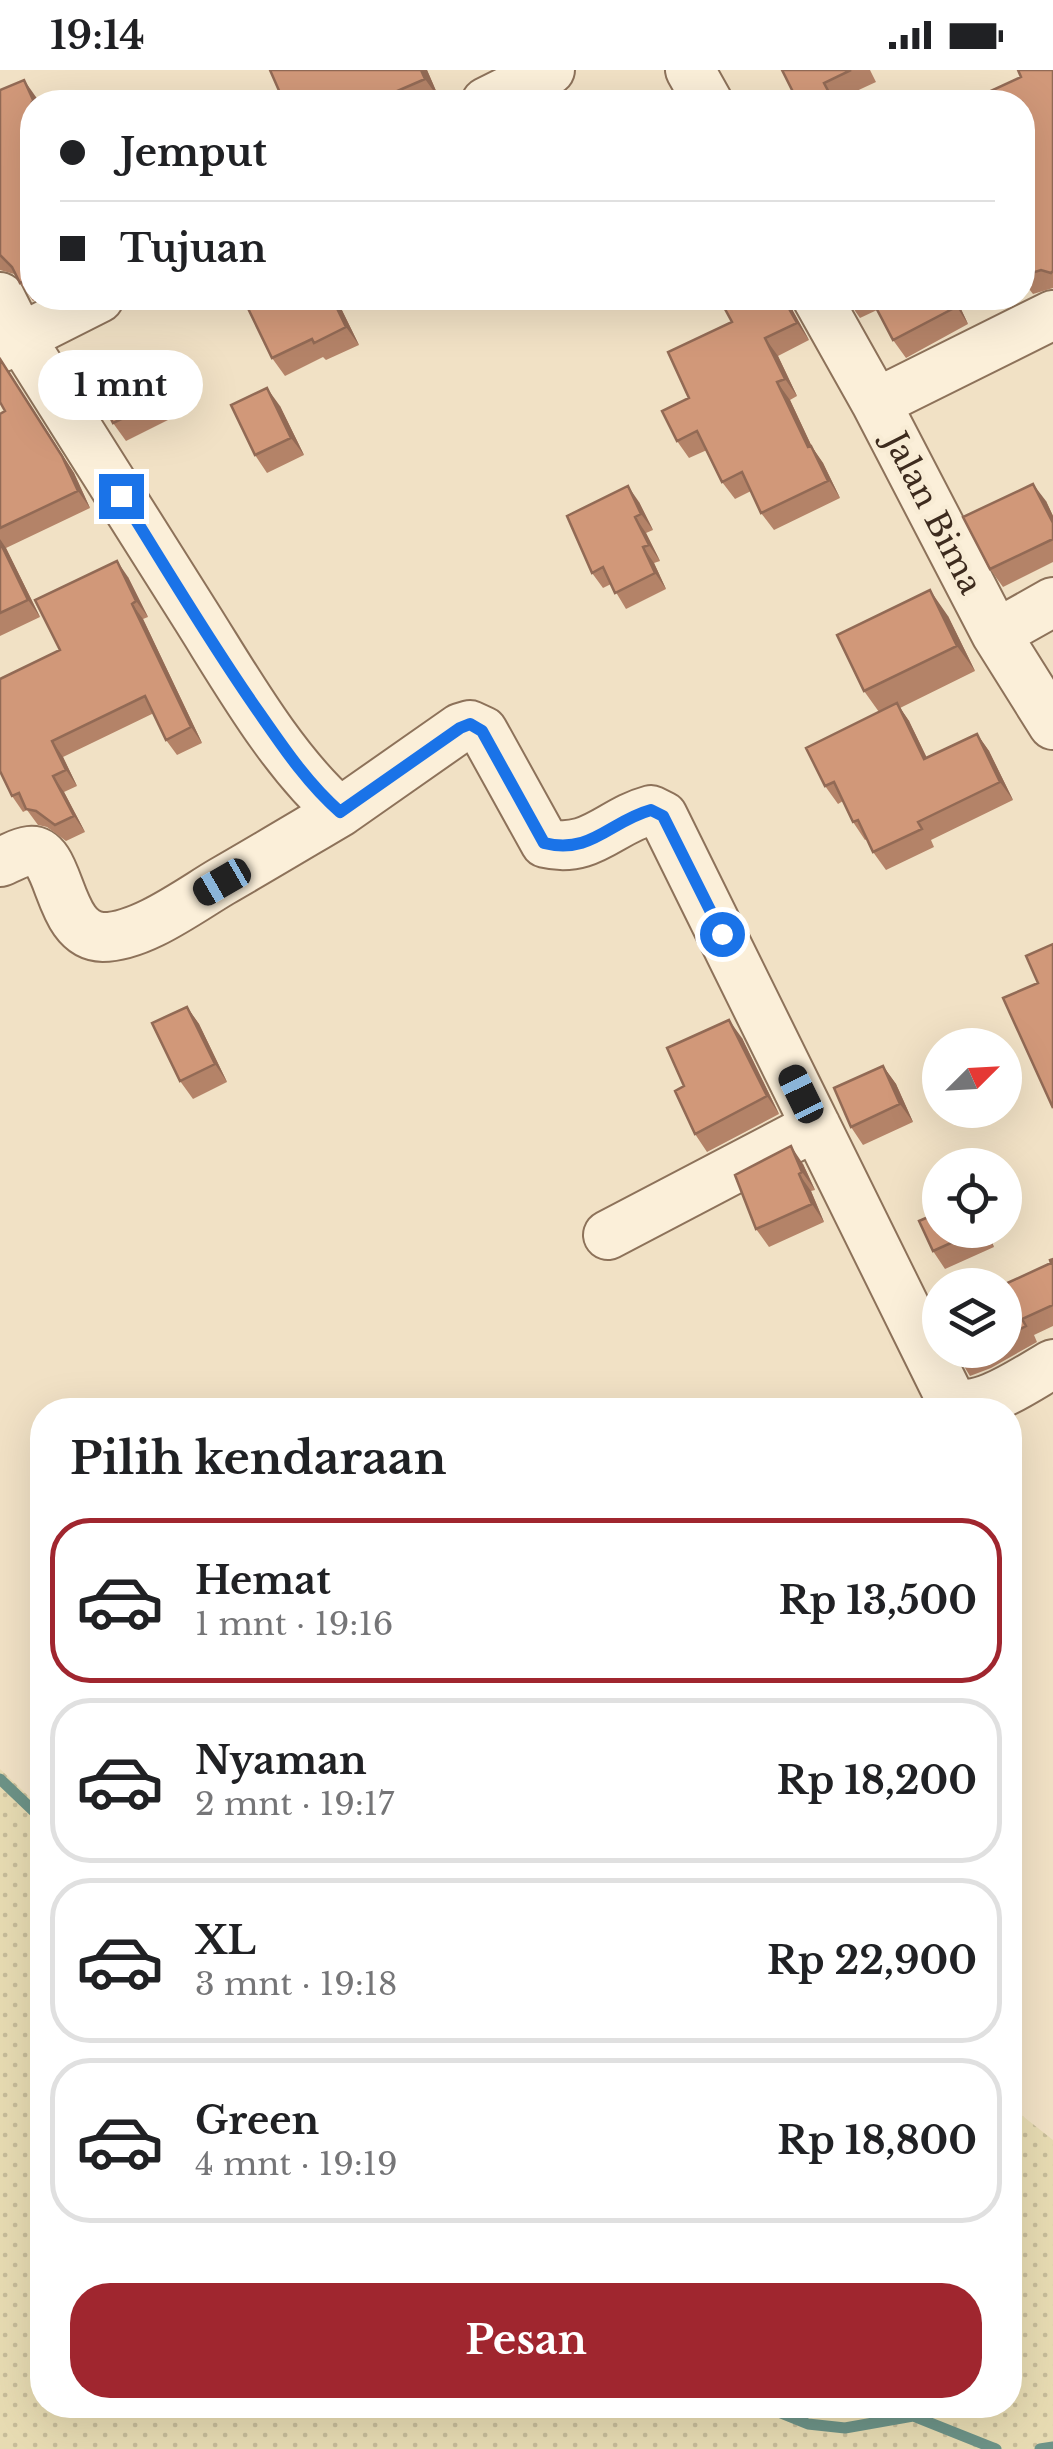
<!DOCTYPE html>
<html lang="id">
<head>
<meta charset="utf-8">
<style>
	:root { --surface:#fff; --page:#f6f6f6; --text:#202124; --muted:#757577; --line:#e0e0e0; --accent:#a0262f }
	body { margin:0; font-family:"Libre Baskerville",serif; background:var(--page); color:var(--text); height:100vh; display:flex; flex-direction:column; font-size:38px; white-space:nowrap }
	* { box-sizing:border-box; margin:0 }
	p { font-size:32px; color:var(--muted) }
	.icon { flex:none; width:55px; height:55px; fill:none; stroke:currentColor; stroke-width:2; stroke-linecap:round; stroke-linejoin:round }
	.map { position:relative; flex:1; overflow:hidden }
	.side { position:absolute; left:30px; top:1328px; width:992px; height:1020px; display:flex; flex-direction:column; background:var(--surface); border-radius:40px; box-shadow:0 10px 40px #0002 }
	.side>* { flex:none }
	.hud { position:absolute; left:20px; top:20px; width:1015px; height:220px; border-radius:40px; box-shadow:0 10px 40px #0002; display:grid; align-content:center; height:220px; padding:0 40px; background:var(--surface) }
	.needle { width:65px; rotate:66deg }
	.controls { position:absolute; left:922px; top:958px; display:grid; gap:20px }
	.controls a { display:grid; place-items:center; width:100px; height:100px; border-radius:50%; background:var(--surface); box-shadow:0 10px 40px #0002; font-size:50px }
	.end { position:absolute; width:45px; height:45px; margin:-22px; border:12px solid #1a73e8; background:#fff; box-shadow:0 0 0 5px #fff }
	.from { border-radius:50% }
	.bubble { position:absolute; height:70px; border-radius:35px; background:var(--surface); box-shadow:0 10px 40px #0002; font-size:32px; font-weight:700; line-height:70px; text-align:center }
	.car { position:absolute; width:30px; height:60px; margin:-30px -15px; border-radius:12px; box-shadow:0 0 8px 2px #0007; background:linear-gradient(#222 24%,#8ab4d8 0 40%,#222 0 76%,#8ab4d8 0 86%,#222 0) }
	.hud b { display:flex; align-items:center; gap:35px; height:95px; font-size:38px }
	.hud b+b { border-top:2px solid var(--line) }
	.hud i { width:25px; height:25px; background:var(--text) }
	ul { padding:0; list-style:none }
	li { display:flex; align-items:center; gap:30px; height:165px; margin:0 20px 15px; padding:0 20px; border:5px solid var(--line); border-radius:40px }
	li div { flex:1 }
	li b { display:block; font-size:38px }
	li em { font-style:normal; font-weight:700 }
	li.active { border-color:var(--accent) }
	li>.icon { width:90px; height:90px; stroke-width:1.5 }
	h2 { padding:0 40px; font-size:45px; line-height:120px }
	.action { display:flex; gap:20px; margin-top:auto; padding:20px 40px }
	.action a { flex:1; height:115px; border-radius:40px; background:var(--accent); color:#fff; font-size:40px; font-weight:700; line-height:115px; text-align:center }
	.status { display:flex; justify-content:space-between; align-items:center; height:70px; padding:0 50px; background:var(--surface); direction:ltr }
	.status svg { height:28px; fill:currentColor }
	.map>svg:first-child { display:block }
	.farmland { fill:url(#farmland-dots) }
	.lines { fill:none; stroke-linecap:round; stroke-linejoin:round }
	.stream { stroke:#6d9387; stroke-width:11 }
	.minor-casing { stroke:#8d725a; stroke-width:52 }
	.minor { stroke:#fbefd9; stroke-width:48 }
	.wall { fill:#b48368 }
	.shaded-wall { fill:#926a55 }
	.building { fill:#d19879; stroke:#926a55; stroke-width:2.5 }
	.route { stroke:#1a73e8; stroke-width:12 }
	.labels { text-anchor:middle; stroke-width:9; stroke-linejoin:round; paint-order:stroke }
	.street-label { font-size:32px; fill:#3d2b1e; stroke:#f8ecd5 }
</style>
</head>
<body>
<div class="status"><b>19:14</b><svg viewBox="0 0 49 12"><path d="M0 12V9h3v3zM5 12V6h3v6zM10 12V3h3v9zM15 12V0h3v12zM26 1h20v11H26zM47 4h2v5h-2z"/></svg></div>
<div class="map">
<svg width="1053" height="2379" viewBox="0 0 1053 2379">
	<defs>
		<pattern id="farmland-dots" width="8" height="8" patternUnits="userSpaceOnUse" patternTransform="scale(2.5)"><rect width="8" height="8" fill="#e7dbb2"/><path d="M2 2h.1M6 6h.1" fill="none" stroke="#c7bc99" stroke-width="1.8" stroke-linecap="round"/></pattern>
	</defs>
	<rect width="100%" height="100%" fill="#f1e1c5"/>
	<path class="farmland" d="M 0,1699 L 42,1739 L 42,2335 L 1010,2335 L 1010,2036 L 1053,2070 L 1053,2379 L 0,2379 Z"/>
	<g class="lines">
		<path class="stream" d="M 0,1709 L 42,1749
			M 761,2335 L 808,2354 L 845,2358 L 913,2346 L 996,2379
			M 1040,2379 L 1053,2377"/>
		<g class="minor-casing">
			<path id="minor" d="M 690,0 L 708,32
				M 486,32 L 550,0
				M 0,227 L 20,267 C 79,360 137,453 196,546 C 237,611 282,691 340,742 L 460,658 L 470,655 L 483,661 L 545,773 C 591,784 610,751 651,740 L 663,746 L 951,1330 C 976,1346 1029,1307 1053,1294
				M 817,228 L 876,333 L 996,564 L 1053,655
				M 0,278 L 99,228
				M 876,333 L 1053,245
				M 996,564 L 1053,532
				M 0,792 C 9,789 19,782 29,781 C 63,777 55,866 103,867 C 141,867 189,831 221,812 C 261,789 301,765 340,742
				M 608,1165 L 816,1056"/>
		</g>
		<use href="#minor" class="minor"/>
	</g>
	<path class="wall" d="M 270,0 L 427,0 L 440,30 L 435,32 L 284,32 Z
		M 782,0 L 870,0 L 876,12 L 837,30 L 792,20 Z
		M 1053,0 L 1053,218 L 1033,224 L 1022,210 L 1022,32 Z
		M 0,20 L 36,27 L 39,32 L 32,32 L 32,228 L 39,228 L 33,231 L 14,204 L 0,200 Z
		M 243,228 L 336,228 L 359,275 L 326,290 L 323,287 L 285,306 L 272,288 Z
		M 719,228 L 790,228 L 793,241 L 809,270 L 778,286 L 797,326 L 790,330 L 812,377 L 823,393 L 840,428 L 774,460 L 761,443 L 751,421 L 735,429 L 722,412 L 707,380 L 689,388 L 677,371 L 689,328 L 732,252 Z
		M 846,228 L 978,228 L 960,237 L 968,254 L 906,288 L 893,270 L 877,240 L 860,248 Z
		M 145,302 L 168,350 L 126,371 L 113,353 Z
		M 10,303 L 74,403 L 90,438 L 6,478 L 40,547 L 0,566 L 0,344 L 5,341 Z
		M 280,336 L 304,385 L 267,403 L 255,385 Z
		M 1046,431 L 1053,446 L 1053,492 L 1003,517 L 990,499 Z
		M 639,432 L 653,460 L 646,463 L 660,491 L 654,493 L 666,519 L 626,539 L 611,514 L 603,518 L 592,503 Z
		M 128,507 L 148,547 L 143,549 L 202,673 L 177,685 L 166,670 L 154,643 L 63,687 L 77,716 L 64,722 L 85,762 L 66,771 L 47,757 L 38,755 L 27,740 L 23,742 L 12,726 L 60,580 Z
		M 948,546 L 975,601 L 900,638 L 909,651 L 927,688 L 977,664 L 989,681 L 1013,730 L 931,770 L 934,777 L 886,800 L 873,782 L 867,769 L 865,770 L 853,752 L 843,731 L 838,734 L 825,716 L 879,642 L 864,621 Z
		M 187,937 L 199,954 L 227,1012 L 193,1029 L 180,1011 Z
		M 742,968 L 779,1044 L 707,1082 L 695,1064 L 684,1016 Z
		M 883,996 L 896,1014 L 913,1052 L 863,1075 L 851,1057 Z
		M 803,1094 L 815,1120 L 811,1121 L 824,1152 L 769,1177 L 756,1159 Z
		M 940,1160 L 986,1160 L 994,1177 L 945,1199 L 933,1181 Z
		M 1053,1189 L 1053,1256 L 1034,1265 L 1037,1272 L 991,1298 L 970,1306 L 954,1280 L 1005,1280 L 1005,1215 L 1051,1193 Z"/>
	<path class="shaded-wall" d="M 421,0 L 427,0 L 440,30 L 425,9 Z
		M 24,10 L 36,27 L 39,32 L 34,32 Z
		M 332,228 L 336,228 L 359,275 L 346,257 Z
		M 783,228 L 790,228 L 793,241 L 809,270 L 797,253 Z
		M 951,228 L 953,228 L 960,237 L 968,254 Z
		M 765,268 L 778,286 L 797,326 L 785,309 Z
		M 132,285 L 145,302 L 168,350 L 155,333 Z
		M 0,288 L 74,403 L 90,438 L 78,421 Z
		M 777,312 L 790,330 L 812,377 L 823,393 L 840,428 L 808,377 Z
		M 267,318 L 280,336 L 304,385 L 291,368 Z
		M 1033,414 L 1046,431 L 1053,446 L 1053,453 Z
		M 628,416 L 639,432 L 653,460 L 641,444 Z
		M 635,447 L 646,463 L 660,491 L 649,475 Z
		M 0,469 L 6,478 L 40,547 L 28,530 L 0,472 Z
		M 643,477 L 654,493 L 666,519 L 655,503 Z
		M 117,491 L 128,507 L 148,547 L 136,531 Z
		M 930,520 L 948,546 L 975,601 L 957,576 Z
		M 132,534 L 143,549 L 202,673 L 191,657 Z
		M 897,633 L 909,651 L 936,707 L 924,689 Z
		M 977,664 L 989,681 L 1013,730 L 1000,712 Z
		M 52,671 L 63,687 L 77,716 L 66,700 Z
		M 53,706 L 64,722 L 85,762 L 74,746 Z
		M 187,937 L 199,954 L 227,1012 L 215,994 Z
		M 729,950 L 742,968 L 779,1044 L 767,1026 Z
		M 883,996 L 896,1014 L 913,1052 L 900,1034 Z
		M 791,1076 L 803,1094 L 815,1120 L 802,1102 Z
		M 799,1104 L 811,1121 L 824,1152 L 812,1134 Z
		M 982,1160 L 986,1160 L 994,1177 Z"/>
	<path class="building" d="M 270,0 L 421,0 L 425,9 L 372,32 L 284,32 Z
		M 782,0 L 851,0 L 824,13 L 834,32 L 766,32 L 792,20 Z
		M 1018,0 L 1053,0 L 1053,201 L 1051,203 L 1041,200 L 1022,206 L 1022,32 L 967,32 L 1021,7 Z
		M 24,10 L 34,32 L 32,32 L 32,207 L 20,213 L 12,197 L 0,185 L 0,20 Z
		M 243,228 L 332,228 L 346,257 L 314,273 L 312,269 L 272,288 Z
		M 719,228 L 783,228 L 797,253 L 765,268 L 785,309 L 777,312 L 808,377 L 811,376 L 828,411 L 761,443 L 742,402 L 722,412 L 697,361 L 677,371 L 662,341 L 689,328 L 668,282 L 732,252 Z
		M 871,228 L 951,228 L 956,237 L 893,270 Z
		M 132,285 L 155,333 L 113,353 L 90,305 Z
		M 0,289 L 62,386 L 78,421 L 0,458 L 0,344 L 5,341 L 0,332 Z
		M 267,318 L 291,368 L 255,385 L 231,335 Z
		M 1033,414 L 1053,453 L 1053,469 L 990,499 L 963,447 Z
		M 628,416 L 641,444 L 635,447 L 649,475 L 643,477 L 655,503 L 615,523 L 603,497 L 592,503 L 567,446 Z
		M 0,472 L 28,530 L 0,543 Z
		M 117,491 L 136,531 L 132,534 L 191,657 L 166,670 L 145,626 L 52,671 L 66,700 L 53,706 L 74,746 L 55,755 L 36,741 L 26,739 L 19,723 L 12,726 L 0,701 L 0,609 L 60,580 L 35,530 Z
		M 930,520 L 957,576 L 864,621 L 837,565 Z
		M 897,633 L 924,689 L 977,664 L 1000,712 L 918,752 L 922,759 L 873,782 L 858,750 L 853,752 L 834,712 L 825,716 L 806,678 Z
		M 1053,874 L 1053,1038 L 1003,928 L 1038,913 L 1026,886 Z
		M 187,937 L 215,994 L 180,1011 L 152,953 Z
		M 729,950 L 767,1026 L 695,1064 L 675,1021 L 684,1016 L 667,978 Z
		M 883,996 L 900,1034 L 851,1057 L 834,1018 Z
		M 791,1076 L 802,1102 L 799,1104 L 812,1134 L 756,1159 L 735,1105 Z
		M 940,1142 L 940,1160 L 980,1160 L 933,1181 L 919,1151 Z
		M 1053,1189 L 1053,1235 L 1022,1249 L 1026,1256 L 1005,1267 L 1005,1215 L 1003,1215 L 1051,1193 L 1050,1190 Z
		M 954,1280 L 983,1280 L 958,1290 Z"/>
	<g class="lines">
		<path class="route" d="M 121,426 C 166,498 209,571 258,641 C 283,677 307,713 340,742 L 460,658 L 470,654 L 482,661 L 544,773 C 591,785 610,751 651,740 L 663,746 L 722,864"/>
	</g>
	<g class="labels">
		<g class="street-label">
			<text transform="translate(933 443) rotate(63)" y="11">Jalan Bima</text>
		</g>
	</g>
</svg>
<div class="controls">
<a><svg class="needle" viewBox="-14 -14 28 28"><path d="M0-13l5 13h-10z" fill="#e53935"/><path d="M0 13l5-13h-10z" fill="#757577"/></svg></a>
<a><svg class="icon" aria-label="locate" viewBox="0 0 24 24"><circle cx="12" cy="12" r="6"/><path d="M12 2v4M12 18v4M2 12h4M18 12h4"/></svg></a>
<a><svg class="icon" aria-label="layers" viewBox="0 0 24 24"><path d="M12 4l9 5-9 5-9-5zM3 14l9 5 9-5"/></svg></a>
</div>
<i class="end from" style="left:722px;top:864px"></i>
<i class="end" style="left:121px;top:426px"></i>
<div class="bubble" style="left:38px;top:280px;width:165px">1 mnt</div>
<i class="car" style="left:222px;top:812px;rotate:240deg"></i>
<i class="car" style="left:801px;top:1024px;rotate:334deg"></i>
<div class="hud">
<b><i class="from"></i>Jemput</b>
<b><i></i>Tujuan</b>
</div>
<section class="side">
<h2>Pilih kendaraan</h2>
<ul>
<li class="active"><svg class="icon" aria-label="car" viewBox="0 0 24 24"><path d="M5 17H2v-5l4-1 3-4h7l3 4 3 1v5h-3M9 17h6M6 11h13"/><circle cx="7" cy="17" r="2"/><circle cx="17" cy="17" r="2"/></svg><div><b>Hemat</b><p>1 mnt · 19:16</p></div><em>Rp 13,500</em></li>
<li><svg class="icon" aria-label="car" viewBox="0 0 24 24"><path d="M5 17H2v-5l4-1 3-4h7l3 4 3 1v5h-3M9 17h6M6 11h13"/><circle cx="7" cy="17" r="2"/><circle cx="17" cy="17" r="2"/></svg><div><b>Nyaman</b><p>2 mnt · 19:17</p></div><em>Rp 18,200</em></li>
<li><svg class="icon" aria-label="car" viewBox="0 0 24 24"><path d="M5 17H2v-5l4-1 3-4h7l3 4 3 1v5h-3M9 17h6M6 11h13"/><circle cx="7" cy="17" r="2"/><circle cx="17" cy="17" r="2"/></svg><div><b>XL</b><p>3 mnt · 19:18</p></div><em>Rp 22,900</em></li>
<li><svg class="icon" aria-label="car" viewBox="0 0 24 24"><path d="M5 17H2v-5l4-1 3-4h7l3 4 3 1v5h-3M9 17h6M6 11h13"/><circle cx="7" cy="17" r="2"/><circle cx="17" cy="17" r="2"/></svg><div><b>Green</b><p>4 mnt · 19:19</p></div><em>Rp 18,800</em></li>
</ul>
<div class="action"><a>Pesan</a></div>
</section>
</div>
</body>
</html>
